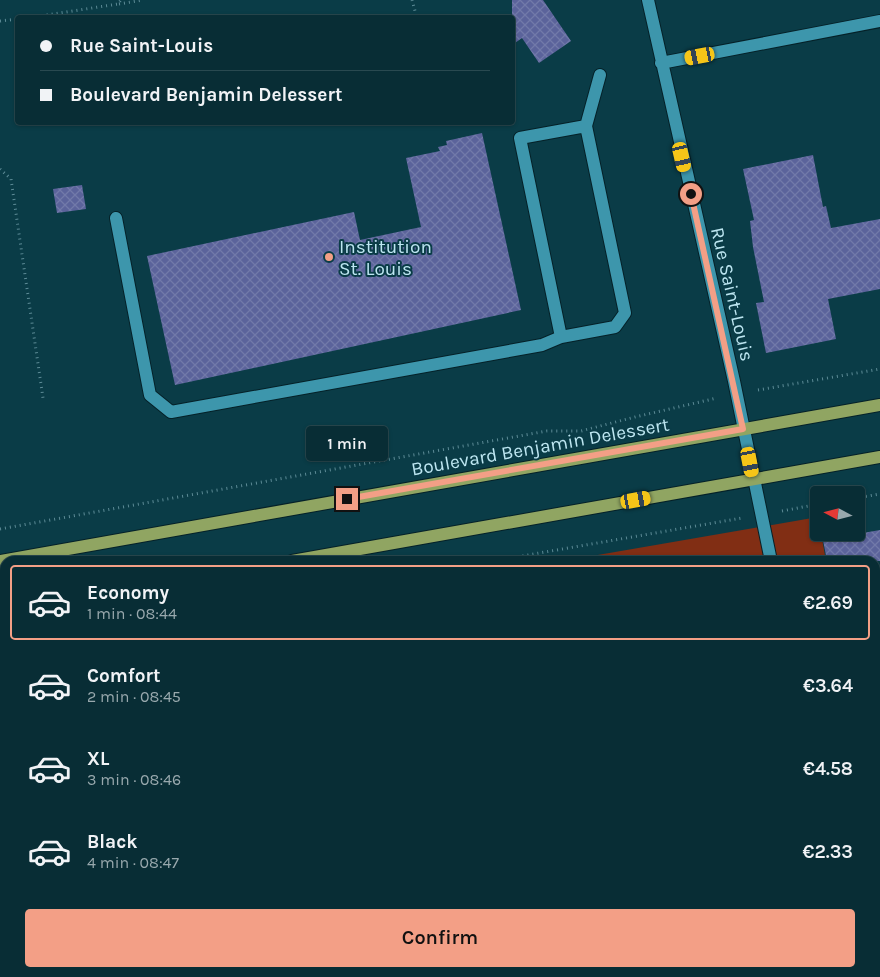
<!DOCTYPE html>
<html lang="en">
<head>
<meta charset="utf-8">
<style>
	:root { --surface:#082d35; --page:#11353d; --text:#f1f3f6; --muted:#98a8ad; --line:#294950; --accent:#f39f86 }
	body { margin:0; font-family:Karla,sans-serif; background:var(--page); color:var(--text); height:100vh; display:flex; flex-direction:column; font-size:19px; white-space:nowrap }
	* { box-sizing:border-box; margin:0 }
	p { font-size:16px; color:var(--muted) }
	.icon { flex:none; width:28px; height:28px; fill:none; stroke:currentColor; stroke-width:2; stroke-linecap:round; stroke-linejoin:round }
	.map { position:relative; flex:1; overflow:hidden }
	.details { position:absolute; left:0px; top:556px; width:880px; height:421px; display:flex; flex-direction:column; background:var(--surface); border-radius:15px 15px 0 0; box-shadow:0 1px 4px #0004,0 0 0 1px var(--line) }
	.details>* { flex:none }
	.guide { position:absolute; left:15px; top:15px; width:500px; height:110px; border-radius:5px; box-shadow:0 1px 4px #0004,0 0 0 1px var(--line); display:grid; align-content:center; height:110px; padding:0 25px; background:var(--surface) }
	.needle { width:32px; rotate:277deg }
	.tools { position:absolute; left:810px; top:486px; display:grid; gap:10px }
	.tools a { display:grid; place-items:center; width:55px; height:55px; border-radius:5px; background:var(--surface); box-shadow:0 1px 4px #0004,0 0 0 1px var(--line); font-size:25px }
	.end { position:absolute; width:22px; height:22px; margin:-11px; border:6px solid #f39f86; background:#111; box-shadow:0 0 0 2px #111 }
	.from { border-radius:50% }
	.bubble { position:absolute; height:35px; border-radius:5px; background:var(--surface); box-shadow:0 1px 4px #0004,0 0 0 1px var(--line); font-size:16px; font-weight:600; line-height:35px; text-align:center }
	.car { position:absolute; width:15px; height:30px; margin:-15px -8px; border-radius:6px; box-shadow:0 0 4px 1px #0007; background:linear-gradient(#f5c518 24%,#345 0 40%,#f5c518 0 76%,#345 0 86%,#f5c518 0) }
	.guide b { display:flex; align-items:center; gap:18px; height:48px; font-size:19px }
	.guide b+b { border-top:1px solid var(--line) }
	.guide i { width:12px; height:12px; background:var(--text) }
	ul { padding:9px 0 0; list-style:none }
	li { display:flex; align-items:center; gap:15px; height:75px; margin:0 10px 8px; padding:0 15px; border:2px solid transparent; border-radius:5px }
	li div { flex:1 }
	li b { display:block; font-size:19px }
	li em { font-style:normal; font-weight:600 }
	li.on { border-color:var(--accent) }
	li>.icon { width:45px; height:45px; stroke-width:1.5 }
	.cta { display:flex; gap:10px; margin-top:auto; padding:10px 25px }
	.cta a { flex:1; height:58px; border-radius:5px; background:var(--accent); color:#111; font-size:20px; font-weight:600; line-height:58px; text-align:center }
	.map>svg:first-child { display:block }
	.grass { fill:url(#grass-dots) }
	.pitch { fill:#812e14 }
	.building { fill:url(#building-cross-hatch) }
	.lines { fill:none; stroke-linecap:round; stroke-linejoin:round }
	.minor-casing { stroke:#052128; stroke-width:14 }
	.major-casing { stroke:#052128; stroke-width:14 }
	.path { stroke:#5d8b96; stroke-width:3; stroke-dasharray:1 4; stroke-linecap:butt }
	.minor { stroke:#3d96ac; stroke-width:12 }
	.major { stroke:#90a562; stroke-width:12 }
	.route { stroke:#f39f86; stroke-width:6 }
	.poi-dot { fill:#f39f86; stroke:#0a3c47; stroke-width:2 }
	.labels { text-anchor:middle; stroke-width:4; stroke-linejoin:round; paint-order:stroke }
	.poi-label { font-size:19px; fill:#bde6f1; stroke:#0a3c47; text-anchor:start }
	.street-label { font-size:19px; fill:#bde6f1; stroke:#0a3c47 }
</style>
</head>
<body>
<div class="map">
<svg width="880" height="977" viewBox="0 0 880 977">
	<defs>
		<pattern id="grass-dots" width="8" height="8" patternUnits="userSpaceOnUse" patternTransform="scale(1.25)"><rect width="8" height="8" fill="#812e14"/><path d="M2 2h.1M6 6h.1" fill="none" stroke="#914c37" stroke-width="1.8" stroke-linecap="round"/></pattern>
		<pattern id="building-cross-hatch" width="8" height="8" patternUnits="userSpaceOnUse" patternTransform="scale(1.25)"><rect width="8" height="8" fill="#5b639b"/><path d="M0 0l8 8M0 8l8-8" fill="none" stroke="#7179a9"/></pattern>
	</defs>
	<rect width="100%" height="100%" fill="#0a3c47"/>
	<path class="grass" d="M 880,765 L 880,875 L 877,858 L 875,858 L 875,777 Z
		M 875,904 L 880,904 L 880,977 L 873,973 Z"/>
	<path class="pitch" d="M 818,517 L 819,532 L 821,533 L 826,561 L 563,561 Z
		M 873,972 L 878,977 L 406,977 L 406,973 Z"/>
	<path class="building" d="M 512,0 L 543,0 L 571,41 L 539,63 L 522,38 L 512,45 Z
		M 482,133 L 521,310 L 175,385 L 147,256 L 354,212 L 360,240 L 421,227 L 406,158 L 440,151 L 438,147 L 447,145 L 446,141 Z
		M 813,155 L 823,207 L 826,206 L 831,228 L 880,219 L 880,289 L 828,299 L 836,339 L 766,353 L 756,303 L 764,302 L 753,247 L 750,221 L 754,220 L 743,169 Z
		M 82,185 L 86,209 L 57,213 L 53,189 Z
		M 880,530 L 880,561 L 827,561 L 823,540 Z"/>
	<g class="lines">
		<g class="minor-casing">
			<path id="minor" d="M 648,0 L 734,381 L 771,561
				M 661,63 L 880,21
				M 116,218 L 150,395 L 171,412 L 542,345 L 561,337 L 615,327 L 625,313 L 586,126 L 600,75
				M 561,337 L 520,138 L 586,126
				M 875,732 L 880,733"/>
		</g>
		<g class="major-casing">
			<path id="major" d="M 0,561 L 880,405
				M 292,561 L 880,457
				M 0,613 L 5,612"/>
		</g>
		<path class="path" d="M 412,0 L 417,18
			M 119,4 L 143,0
			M 27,18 L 118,4 L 121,0
			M 0,21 L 18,19
			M 0,169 L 11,179 L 43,398
			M 758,390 L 880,369
			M 856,498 L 880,494
			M 782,511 L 819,504
			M 0,529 L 547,431 L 581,431 L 635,417 L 717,398
			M 493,561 L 742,518
			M 0,648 L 5,647
			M 875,810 L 880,815
			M 435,975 L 435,977"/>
		<use href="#minor" class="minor"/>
		<use href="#major" class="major"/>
	</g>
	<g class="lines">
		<path class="route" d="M 347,499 L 743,429 L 691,194"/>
	</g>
	<circle class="poi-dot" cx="329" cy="257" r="5"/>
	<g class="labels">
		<g class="poi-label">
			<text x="339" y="253">Institution<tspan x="339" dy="22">St. Louis</tspan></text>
		</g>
		<g class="street-label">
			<text transform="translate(733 294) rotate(77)" y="7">Rue Saint-Louis</text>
			<text transform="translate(540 446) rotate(-10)" y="7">Boulevard Benjamin Delessert</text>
		</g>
	</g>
</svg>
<div class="tools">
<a><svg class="needle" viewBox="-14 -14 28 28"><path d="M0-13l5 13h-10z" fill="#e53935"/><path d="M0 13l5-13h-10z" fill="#98a8ad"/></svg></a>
</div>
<i class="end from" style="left:691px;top:194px"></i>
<i class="end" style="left:347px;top:499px"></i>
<div class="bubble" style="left:306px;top:426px;width:82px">1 min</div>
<i class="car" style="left:700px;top:56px;rotate:259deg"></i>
<i class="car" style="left:682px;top:157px;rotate:167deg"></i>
<i class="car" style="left:750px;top:462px;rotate:169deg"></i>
<i class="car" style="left:636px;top:500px;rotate:80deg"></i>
<div class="guide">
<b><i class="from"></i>Rue Saint-Louis</b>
<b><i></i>Boulevard Benjamin Delessert</b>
</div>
<section class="details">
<ul>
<li class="on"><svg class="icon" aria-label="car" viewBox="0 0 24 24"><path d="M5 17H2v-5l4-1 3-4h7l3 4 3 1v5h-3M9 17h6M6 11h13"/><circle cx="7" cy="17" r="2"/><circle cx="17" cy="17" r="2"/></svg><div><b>Economy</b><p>1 min · 08:44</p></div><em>€2.69</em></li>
<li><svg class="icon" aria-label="car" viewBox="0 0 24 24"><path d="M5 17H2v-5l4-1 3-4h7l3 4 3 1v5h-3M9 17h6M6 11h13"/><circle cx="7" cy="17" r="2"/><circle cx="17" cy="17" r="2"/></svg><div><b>Comfort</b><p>2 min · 08:45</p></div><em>€3.64</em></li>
<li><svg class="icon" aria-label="car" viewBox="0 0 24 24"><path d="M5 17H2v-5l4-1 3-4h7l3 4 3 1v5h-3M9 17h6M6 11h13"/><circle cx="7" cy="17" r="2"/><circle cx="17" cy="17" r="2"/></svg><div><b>XL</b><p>3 min · 08:46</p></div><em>€4.58</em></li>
<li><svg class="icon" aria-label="car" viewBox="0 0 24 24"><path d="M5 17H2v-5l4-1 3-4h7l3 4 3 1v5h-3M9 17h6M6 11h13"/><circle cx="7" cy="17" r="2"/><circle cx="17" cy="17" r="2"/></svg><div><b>Black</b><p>4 min · 08:47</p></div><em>€2.33</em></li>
</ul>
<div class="cta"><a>Confirm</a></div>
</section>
</div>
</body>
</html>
